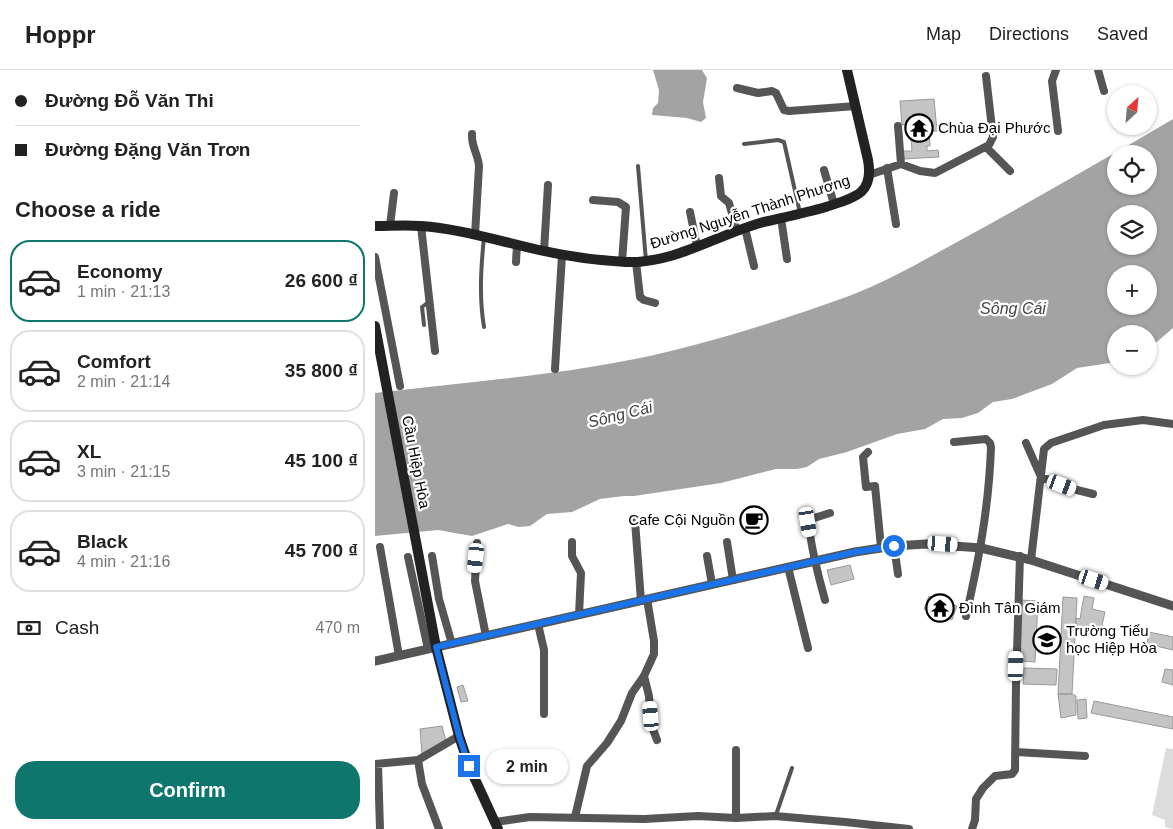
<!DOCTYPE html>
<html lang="en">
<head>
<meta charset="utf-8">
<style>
	:root { --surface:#fff; --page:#f2f2f2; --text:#222; --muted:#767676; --line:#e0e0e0; --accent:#0f766e }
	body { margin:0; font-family:Helvetica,sans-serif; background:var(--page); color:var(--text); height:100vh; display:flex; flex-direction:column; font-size:19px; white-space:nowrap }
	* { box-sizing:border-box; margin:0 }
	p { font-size:16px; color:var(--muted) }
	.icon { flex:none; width:28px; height:28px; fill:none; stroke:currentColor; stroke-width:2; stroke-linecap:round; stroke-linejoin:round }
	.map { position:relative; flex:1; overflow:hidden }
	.sheet { display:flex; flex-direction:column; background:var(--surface); width:375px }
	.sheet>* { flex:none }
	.guide { display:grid; align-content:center; height:110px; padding:0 15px; background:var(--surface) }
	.needle { width:32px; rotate:26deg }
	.tools { position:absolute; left:732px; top:15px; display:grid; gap:10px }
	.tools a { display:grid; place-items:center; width:50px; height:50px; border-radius:50%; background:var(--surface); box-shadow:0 1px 4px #0004; font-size:25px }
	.end { position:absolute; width:22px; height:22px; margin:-11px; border:6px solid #1a73e8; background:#fff; box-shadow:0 0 0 2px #fff }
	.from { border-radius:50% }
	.bubble { position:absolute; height:35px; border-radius:18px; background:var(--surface); box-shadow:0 1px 4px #0004; font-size:16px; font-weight:700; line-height:35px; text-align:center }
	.car { position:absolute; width:15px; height:30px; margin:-15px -8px; border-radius:6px; box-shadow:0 0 4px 1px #0007; background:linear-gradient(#fff 24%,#345 0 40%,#fff 0 76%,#345 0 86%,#fff 0) }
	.guide b { display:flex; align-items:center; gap:18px; height:48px; font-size:19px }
	.guide b+b { border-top:1px solid var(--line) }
	.guide i { width:12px; height:12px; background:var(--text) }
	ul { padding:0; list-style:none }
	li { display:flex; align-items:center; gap:15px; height:82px; margin:0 10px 8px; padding:0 5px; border:2px solid var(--line); border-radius:20px }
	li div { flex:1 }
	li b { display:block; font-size:19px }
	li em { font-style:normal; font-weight:700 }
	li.selected { border-color:var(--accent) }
	li>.icon { width:45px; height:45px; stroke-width:1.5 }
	h2 { padding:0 15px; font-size:22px; line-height:60px }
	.pay { display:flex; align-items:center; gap:12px; height:55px; padding:0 15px; font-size:19px }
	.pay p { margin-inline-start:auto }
	.button { display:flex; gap:10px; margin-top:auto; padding:10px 15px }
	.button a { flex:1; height:58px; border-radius:20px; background:var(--accent); color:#fff; font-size:20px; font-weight:700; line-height:58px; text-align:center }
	header { display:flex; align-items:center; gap:30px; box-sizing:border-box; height:70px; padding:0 25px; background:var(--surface); border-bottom:1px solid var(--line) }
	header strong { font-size:24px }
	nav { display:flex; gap:28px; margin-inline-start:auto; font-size:18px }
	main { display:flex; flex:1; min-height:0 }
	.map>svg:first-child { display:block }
	.green { fill:#dcdcdc }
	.water { fill:#a3a3a3; fill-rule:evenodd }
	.building { fill:#c4c4c4; stroke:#999 }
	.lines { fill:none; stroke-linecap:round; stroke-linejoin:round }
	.service { stroke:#555; stroke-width:4 }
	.minor { stroke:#555; stroke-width:8 }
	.tertiary { stroke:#555; stroke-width:9 }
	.secondary { stroke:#222; stroke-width:10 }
	.route { stroke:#1a73e8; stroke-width:6 }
	.labels { text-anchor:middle; stroke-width:4.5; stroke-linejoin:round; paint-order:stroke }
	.poi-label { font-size:15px; fill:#000; stroke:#fff; text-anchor:start }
	.street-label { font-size:15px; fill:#000; stroke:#fff }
	.water-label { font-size:16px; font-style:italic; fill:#444; stroke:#fff }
</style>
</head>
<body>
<header>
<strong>Hoppr</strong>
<nav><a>Map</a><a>Directions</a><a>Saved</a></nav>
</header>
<main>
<section class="sheet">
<div class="guide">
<b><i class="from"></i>Đường Đỗ Văn Thi</b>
<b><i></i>Đường Đặng Văn Trơn</b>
</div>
<h2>Choose a ride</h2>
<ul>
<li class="selected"><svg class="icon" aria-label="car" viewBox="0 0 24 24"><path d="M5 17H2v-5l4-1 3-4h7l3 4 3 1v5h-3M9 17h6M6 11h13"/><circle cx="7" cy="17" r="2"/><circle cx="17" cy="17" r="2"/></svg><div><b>Economy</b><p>1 min · 21:13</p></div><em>26 600 ₫</em></li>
<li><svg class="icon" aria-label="car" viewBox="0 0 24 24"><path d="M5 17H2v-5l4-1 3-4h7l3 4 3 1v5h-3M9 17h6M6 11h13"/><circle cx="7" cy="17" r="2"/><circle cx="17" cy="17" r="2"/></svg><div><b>Comfort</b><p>2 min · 21:14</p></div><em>35 800 ₫</em></li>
<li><svg class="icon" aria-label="car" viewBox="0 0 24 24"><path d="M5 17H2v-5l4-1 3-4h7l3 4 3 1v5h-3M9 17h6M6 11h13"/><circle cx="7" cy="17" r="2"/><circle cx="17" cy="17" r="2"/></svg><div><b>XL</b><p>3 min · 21:15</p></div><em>45 100 ₫</em></li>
<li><svg class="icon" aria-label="car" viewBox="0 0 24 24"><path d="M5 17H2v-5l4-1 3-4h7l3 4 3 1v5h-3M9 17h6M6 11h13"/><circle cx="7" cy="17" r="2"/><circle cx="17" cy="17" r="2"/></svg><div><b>Black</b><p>4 min · 21:16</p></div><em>45 700 ₫</em></li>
</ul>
<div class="pay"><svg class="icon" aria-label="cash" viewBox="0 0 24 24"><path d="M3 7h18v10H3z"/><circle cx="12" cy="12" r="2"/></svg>Cash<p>470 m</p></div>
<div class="button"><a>Confirm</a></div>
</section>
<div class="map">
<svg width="798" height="759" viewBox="0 0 798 759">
	<rect width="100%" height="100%" fill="#fff"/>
	<path class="green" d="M 791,678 L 798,679 L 798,759 L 790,757 L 790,750 L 777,745 Z"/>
	<path class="water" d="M 278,0 L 327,0 L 332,8 L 328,32 L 331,48 L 326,52 L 312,48 L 277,45 L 278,38 L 283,33 L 284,20 Z
		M 798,49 L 798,258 L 776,277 L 774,278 L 774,264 L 741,264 L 741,292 L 702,298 L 677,314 L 637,329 L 618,332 L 603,343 L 587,348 L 568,349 L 550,359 L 522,364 L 472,382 L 444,389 L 432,397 L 422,399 L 401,399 L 346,413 L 259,426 L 249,426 L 225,429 L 197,442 L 172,444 L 155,456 L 144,457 L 133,454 L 97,466 L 63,460 L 0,466 L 0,323 C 86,313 175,306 260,289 C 330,275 407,250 474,226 C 516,210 554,187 593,166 C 662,128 730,89 798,49 ZM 741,84 L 774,84 L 774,116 L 741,116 ZM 741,144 L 774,144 L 774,176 L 741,176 ZM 741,204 L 774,204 L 774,236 L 741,236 Z"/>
	<path class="building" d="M 559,29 L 562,61 L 554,61 L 555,76 L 552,76 L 552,81 L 563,80 L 564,87 L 529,89 L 528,81 L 537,81 L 535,54 L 527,55 L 525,31 Z
		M 475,495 L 479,509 L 456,515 L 452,500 Z
		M 554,526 L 582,536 L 577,550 L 549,539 Z
		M 709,526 L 719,528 L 717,539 L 730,542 L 725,564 L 700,562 L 701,548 L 705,549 Z
		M 688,527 L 702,528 L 697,624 L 683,624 Z
		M 646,530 L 663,531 L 660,592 L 645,591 Z
		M 774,562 L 798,567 L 798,580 L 772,574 Z
		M 649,598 L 682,599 L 681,615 L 648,614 Z
		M 790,599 L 798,600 L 798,615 L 787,612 Z
		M 88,615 L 93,631 L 86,632 L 82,617 Z
		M 683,624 L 697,624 L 701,626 L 701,645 L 686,648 Z
		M 711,629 L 712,648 L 703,649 L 702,630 Z
		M 719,631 L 798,647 L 798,659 L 716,643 Z
		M 67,656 L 71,671 L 47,684 L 45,659 Z"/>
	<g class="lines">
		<path class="service" d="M 369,74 L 403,70 L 409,72 L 425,143
			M 263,96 L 271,191
			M 109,167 C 106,197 104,227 109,257
			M 49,255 L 47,237 L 55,231
			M 401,745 L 417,698"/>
		<path class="minor" d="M 681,0 L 677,11 L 683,61
			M 723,0 L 729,21
			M 362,18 L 383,23 L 397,21 L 401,23 L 409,40 L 414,41 L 481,36
			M 523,56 L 526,94
			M 97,64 C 96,76 103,84 104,96 L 100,165
			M 611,77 L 635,101
			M 512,98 L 521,154
			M 449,100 L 459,134
			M 494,105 L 526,94 L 545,101 L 560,103 L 614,75 L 618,67 L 611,6
			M 344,108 L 346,126 L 354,133 L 362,161
			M 218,130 L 243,132 L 251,137 L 247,192
			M 315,142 L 322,176
			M 406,148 L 412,189
			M 15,156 L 19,123
			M 46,156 L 60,281
			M 370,158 L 379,196
			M 169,181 L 173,115
			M 0,187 L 25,316
			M 141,192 L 142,175
			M 261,192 L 265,227 L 269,230 L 280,233
			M 180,299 L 187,185
			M 579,372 L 611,369 L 615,373 L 616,377 C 614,436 604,489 591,546
			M 651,373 L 666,407 L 702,420 L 718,424
			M 493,382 L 488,387 L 491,417 L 500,416 L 506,477
			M 260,451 L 266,531
			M 197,472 L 197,486 L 206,503 L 204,545
			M 352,472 L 358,510
			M 102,473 L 100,511 L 111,566
			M 519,476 L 523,504
			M 5,477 L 24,586
			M 57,486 L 64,529 L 77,574
			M 332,486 L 337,514
			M 33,487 L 53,579
			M 656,490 L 669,379 L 676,373 L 729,355 L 768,350 L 798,354
			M 413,497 L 433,578
			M 450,530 C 446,516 430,457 436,449 L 455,443
			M 163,554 L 169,580 L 169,644
			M 269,606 L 274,626 L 276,654 L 282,670
			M 361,680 L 361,748
			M 640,682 L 710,686
			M 0,694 L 43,690
			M 3,694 L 5,759
			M 200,747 L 212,696 L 232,673 L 246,651 L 257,623 L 269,606 L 279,584 L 279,571 L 272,529
			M 120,752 L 155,747 L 269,749 L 323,746 L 361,748 L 400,746 L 470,752 L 534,759
			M 64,759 L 47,714 L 43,690 L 84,666
			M 597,759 L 600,750 L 601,729 L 608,718 L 620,706 L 637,704 L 640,700 L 641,614 L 645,486"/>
		<path class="tertiary" d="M 0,591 L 480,482 L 519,476 L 551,474 L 606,478 L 656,490 L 798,536"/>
		<path class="secondary" d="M 0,156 C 15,156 30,155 46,156 C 76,158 106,166 135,173 C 173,183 212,190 251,192 C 298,194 340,166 385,153 C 408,147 469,136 486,122 C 495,114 495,101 493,90 L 472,0
			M 0,256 L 61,577 L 84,666 L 94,696 L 123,759"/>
	</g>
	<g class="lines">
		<path class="route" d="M 94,696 L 84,666 L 61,577 L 480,482 L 519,476"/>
	</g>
	<defs>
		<g id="temple-ring" transform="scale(1.4375)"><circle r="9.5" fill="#fff" stroke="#000" stroke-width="1.5"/><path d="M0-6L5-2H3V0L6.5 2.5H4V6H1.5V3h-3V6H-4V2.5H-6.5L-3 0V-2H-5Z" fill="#000"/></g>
		<g id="cafe-ring" transform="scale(1.4375)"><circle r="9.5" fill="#fff" stroke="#000" stroke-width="1.5"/><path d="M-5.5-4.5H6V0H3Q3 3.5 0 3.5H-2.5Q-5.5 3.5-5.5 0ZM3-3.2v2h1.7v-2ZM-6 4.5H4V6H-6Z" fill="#000"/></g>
		<g id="school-ring" transform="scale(1.4375)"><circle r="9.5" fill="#fff" stroke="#000" stroke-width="1.5"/><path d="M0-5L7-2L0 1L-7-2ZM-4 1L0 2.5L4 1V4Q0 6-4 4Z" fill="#000"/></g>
	</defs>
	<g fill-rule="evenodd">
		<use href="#temple-ring" x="544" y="58"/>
		<use href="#cafe-ring" x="379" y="450"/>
		<use href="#temple-ring" x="565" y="538"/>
		<use href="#school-ring" x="672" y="570"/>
	</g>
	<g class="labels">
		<g class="poi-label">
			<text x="563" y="63">Chùa Đại Phước</text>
			<text x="360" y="455" text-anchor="end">Cafe Cội Nguồn</text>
			<text x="584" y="543">Đình Tân Giám</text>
			<text x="691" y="566">Trường Tiểu<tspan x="691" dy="17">học Hiệp Hòa</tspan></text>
		</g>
		<g class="street-label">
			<text transform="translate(375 142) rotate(-18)" y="5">Đường Nguyễn Thành Phương</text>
			<text transform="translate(41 392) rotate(79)" y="5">Cầu Hiệp Hòa</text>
		</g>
		<g class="water-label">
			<text x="638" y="244">Sông Cái</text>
			<text transform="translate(245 344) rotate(-14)" y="6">Sông Cái</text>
		</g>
	</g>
</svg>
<div class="tools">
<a><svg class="needle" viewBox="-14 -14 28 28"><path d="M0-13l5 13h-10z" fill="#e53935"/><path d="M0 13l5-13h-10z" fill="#767676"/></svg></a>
<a><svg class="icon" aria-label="locate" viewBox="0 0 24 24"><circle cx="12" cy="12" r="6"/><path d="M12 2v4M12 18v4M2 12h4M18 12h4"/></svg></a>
<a><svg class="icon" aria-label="layers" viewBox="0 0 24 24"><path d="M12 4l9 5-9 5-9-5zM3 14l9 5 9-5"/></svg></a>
<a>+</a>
<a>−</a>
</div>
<i class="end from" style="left:519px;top:476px"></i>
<i class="end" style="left:94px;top:696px"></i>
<div class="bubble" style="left:111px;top:679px;width:82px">2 min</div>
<i class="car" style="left:687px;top:415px;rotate:111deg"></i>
<i class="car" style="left:433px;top:452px;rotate:171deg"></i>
<i class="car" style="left:568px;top:474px;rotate:94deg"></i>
<i class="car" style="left:101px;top:488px;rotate:186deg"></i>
<i class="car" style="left:719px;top:510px;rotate:108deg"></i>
<i class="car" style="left:641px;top:596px;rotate:2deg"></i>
<i class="car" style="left:276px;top:646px;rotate:355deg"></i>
</div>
</main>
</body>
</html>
